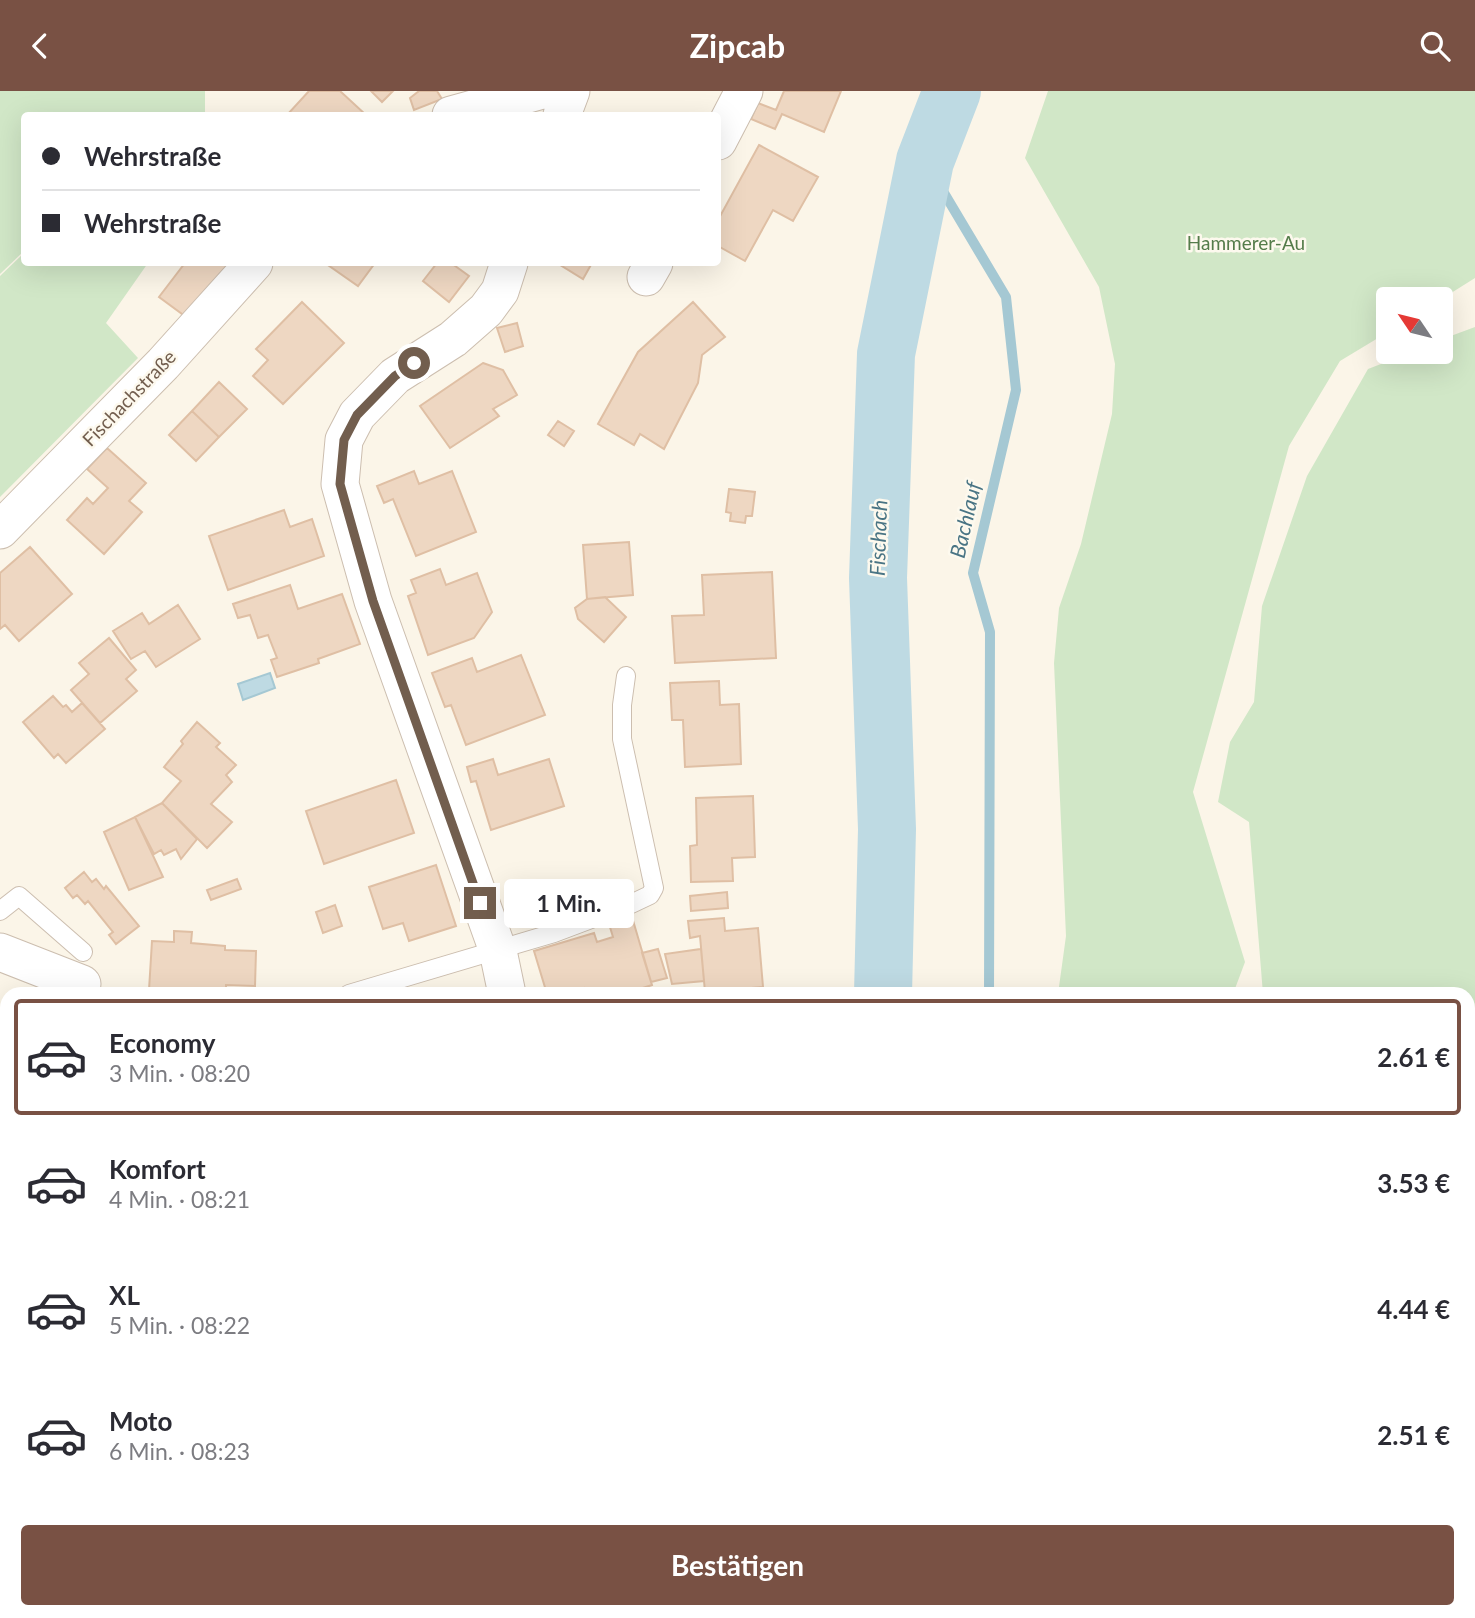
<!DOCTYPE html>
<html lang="de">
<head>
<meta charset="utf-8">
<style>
	:root { --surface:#fff; --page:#f2f2f3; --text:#2b2b33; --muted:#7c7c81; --line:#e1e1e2; --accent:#795144 }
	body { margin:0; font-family:Lato,sans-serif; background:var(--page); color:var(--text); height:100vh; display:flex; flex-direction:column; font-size:26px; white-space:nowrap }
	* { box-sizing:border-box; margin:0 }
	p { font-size:23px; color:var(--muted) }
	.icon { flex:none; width:38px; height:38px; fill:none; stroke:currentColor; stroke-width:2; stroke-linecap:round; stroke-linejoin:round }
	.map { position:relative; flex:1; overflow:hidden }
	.details { position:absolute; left:0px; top:896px; width:1475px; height:632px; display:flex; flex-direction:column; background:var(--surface); border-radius:21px 21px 0 0; box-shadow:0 7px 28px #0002 }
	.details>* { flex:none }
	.top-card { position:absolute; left:21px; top:21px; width:700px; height:154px; border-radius:7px; box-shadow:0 7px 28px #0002; display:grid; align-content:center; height:154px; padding:0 21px; background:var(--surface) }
	.needle { width:46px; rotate:305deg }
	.fabs { position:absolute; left:1376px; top:196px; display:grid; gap:14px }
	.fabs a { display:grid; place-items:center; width:77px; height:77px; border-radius:7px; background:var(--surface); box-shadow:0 7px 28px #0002; font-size:35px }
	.end { position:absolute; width:32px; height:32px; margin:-16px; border:9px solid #725e4e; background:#fff; box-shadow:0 0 0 4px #fff }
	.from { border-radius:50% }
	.bubble { position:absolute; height:49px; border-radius:7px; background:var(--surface); box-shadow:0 7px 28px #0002; font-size:23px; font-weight:700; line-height:49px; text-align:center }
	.top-card b { display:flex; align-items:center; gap:24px; height:66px; font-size:26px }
	.top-card b+b { border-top:2px solid var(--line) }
	.top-card i { width:18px; height:18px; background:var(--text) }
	ul { padding:12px 0 0; list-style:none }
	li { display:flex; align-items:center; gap:21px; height:116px; margin:0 14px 10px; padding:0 7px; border:4px solid transparent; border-radius:7px }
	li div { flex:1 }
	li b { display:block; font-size:26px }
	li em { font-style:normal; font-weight:700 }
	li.active { border-color:var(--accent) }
	li>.icon { width:63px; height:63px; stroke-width:1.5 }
	.button { display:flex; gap:14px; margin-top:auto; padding:14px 21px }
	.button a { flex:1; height:80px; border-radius:7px; background:var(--accent); color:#fff; font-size:28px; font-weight:700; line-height:80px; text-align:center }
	header { display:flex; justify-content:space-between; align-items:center; height:91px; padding:0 21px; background:var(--accent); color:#fff; font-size:32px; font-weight:700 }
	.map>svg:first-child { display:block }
	.green { fill:#d1e7c7 }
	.water { fill:#bedae3; stroke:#a5c8d3; stroke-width:2 }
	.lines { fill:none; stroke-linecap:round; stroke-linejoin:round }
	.stream { stroke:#a5c8d3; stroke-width:10 }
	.river { stroke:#bedae3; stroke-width:58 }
	.building { fill:#eed7c2; stroke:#dfbfa4; stroke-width:2 }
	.service-casing { stroke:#ccbeaf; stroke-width:20 }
	.minor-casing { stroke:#ccbeaf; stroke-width:39 }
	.service { stroke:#fff; stroke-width:18 }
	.minor { stroke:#fff; stroke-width:37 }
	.route { stroke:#725e4e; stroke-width:9 }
	.labels { text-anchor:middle; stroke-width:5; stroke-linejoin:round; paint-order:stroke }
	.park-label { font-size:19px; fill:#547c4a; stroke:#fdf9ee }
	.street-label { font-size:19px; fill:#725e4e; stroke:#fdf9ee }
	.water-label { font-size:21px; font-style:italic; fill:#497484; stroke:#fdf9ee }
</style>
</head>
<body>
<header><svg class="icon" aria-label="back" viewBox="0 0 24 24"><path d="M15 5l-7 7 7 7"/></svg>Zipcab<svg class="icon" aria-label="search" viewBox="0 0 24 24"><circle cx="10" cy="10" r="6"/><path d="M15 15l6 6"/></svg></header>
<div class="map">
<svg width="1475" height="1527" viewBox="0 0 1475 1527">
	<rect width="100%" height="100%" fill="#fbf5e8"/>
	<path class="green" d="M 0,0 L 205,0 L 205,24 L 24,24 L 24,160 L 0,183 Z
		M 1048,0 L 1475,0 L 1475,187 L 1440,209 L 1388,208 L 1388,241 L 1340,270 L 1289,355 L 1193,701 L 1245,871 L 1233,903 L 1058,903 L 1066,845 L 1054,572 L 1059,517 L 1081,453 L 1112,323 L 1115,273 L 1099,196 L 1025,67 Z
		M 24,162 L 24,172 L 148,172 L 106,232 L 138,267 L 0,406 L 0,185 Z
		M 1475,236 L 1475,1527 L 1050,1527 L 1054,1521 L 1468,1521 L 1468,903 L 1263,903 L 1249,731 L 1218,711 L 1230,651 L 1254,611 L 1262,515 L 1307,385 L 1368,278 L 1412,261 L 1440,261 L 1440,249 Z
		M 0,1370 L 7,1374 L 7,1418 L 0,1417 Z
		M 0,1420 L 7,1420 L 7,1521 L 172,1521 L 177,1527 L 0,1527 Z
		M 197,1521 L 659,1521 L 661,1527 L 202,1527 Z
		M 928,1521 L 1001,1521 L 996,1527 L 930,1527 Z"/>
	<path class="water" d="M 270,582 L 275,597 L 243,609 L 238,593 Z"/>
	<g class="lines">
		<path class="stream" d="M 925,70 L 1006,206 L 1016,299 L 973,482 L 990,541 L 989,903"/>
		<path class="river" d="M 883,903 L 887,738 L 878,487 L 886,263 L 925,70 L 952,0
			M 0,1323 L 7,1324"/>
	</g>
	<path class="building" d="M 309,0 L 340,0 L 366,24 L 287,24 Z
		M 371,0 L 393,0 L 382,11 Z
		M 419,0 L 437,0 L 442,8 L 414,19 L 410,7 Z
		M 784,0 L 841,0 L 824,41 L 782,23 L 775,38 L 751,28 L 758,12 L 776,19 Z
		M 759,54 L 818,86 L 793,130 L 773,119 L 745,170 L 718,155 L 718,129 Z
		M 185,172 L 233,172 L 193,231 L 159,206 Z
		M 325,172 L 375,172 L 358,195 Z
		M 437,172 L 451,172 L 469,185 L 449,211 L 423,190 Z
		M 557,172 L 592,172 L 583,188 Z
		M 302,211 L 344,252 L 283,313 L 253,285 L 268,269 L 256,258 Z
		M 693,211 L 725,246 L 702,264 L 698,292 L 664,358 L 640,343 L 634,354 L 598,333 L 638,261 Z
		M 517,232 L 523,255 L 505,261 L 497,237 Z
		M 483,272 L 503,279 L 517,304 L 493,318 L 499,325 L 450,357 L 420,315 Z
		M 219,291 L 247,318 L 219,346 L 192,320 Z
		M 192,320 L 219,346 L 196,370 L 169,344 Z
		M 558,330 L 574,340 L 564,355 L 548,344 Z
		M 107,357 L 146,392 L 129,410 L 142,421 L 104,463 L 67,429 L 87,407 L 93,413 L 108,397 L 87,378 Z
		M 414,380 L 419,393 L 452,380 L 476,441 L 416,465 L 393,408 L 384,412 L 377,395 Z
		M 729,398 L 755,401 L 752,425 L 746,425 L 745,432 L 730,430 L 731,422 L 726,421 Z
		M 284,419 L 290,436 L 312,428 L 324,465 L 228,499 L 209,445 Z
		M 629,451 L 633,504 L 587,508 L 583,454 Z
		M 30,456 L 72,503 L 19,550 L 5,534 L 0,538 L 0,482 Z
		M 440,478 L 446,494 L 477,482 L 492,521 L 474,547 L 428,564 L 408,505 L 416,502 L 411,489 Z
		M 772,481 L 776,567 L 675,572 L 672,525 L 704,524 L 702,484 Z
		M 290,494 L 298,518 L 342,503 L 360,553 L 318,568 L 319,572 L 277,586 L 271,569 L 277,567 L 268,544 L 258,547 L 250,524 L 238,527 L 233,513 Z
		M 605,506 L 626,526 L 604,551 L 578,528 L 575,517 L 587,508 Z
		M 178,514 L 200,548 L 156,576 L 145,560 L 131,568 L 113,540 L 142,522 L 149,533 Z
		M 109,547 L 136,579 L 126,588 L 137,600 L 100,632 L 71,599 L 89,583 L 79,572 Z
		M 521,564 L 545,624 L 466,654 L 451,614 L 445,616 L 432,582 L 472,567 L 477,581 Z
		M 719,590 L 720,614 L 739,613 L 741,673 L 685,676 L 683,629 L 672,629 L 670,592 Z
		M 53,605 L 63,616 L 66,614 L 72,621 L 82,612 L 105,638 L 66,672 L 58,663 L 54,667 L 23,631 Z
		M 197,631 L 220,652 L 216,656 L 236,674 L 226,684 L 232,691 L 211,713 L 232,731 L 207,757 L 162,712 L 181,690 L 164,676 L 183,653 L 181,650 Z
		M 493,668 L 498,684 L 549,668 L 564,715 L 491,739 L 476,690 L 471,691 L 467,676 Z
		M 396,689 L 414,742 L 324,773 L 306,720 Z
		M 753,705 L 755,766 L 732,767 L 733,790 L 691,791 L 690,755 L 697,754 L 696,707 Z
		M 162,712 L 197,748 L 181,768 L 176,758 L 164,764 L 161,759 L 154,763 L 135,726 Z
		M 135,726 L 163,786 L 129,799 L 104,741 Z
		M 436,774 L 456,835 L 409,850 L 403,832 L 383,838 L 369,796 Z
		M 84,781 L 92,791 L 96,788 L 104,798 L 106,795 L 139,835 L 116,853 L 109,844 L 113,841 L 88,810 L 85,813 L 77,804 L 73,807 L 65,797 Z
		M 237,788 L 241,798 L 211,809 L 207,799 Z
		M 727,801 L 728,817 L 691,820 L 690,805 Z
		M 335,814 L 342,835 L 323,842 L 316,821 Z
		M 632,826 L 652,894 L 624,903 L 586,903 L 584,897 L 565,903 L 547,903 L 534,860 L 594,842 L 597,851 L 613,846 L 609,833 Z
		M 724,827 L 725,840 L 758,837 L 763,896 L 705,901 L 700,845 L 690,847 L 688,830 Z
		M 174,840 L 192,841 L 191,852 L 225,855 L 225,859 L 256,860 L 255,895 L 226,894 L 226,902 L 149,899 L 152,850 L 174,851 Z
		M 658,858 L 667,887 L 651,891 L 642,862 Z
		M 701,858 L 704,890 L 672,893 L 665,863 Z
		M 0,1011 L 4,1011 L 5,1051 L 0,1051 Z
		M 7,1100 L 7,1162 L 0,1164 L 0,1102 Z"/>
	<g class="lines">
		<g class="service-casing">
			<path id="service" d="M 0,820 L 19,805 L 83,861
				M 349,903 L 554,842 L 631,813 L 650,804 L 654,797 L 622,648 L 622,614 L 626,585"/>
		</g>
		<g class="minor-casing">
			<path id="minor" d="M 451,24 L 539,0
				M 562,24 L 571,0
				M 718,50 L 744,0
				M 646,186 L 654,172
				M 0,439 L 163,273 L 254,172
				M 0,861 L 82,893
				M 507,903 L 498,860 L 373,510 L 340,393 L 344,349 L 357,324 L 395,285 L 453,248 L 486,219 L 500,200 L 509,172
				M 0,1069 L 7,1070
				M 0,1458 L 7,1427"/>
		</g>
		<use href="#service" class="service"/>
		<use href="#minor" class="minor"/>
	</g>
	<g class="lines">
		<path class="route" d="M 414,272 L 395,285 L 357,324 L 344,349 L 340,393 L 373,510 L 480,812"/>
	</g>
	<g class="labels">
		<g class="park-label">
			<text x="1246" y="159">Hammerer-Au</text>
		</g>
		<g class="street-label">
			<text transform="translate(129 307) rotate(-46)" y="7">Fischachstraße</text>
		</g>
		<g class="water-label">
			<text transform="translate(966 429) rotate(-77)" y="7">Bachlauf</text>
			<text transform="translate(879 447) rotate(-88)" y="7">Fischach</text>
		</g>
	</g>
</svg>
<div class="fabs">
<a><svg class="needle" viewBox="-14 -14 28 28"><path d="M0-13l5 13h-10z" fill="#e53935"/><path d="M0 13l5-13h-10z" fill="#7c7c81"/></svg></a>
</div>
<i class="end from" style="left:414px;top:272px"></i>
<i class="end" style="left:480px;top:812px"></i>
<div class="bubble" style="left:504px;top:788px;width:130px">1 Min.</div>
<div class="top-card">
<b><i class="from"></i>Wehrstraße</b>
<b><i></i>Wehrstraße</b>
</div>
<section class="details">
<ul>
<li class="active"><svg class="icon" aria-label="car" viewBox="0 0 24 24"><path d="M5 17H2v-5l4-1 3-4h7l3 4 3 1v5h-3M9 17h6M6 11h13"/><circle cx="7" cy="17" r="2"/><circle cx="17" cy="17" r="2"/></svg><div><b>Economy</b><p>3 Min. · 08:20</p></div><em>2.61 €</em></li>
<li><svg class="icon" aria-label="car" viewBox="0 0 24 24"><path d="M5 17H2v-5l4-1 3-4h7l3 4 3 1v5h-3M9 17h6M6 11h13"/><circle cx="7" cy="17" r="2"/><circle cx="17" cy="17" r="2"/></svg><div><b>Komfort</b><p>4 Min. · 08:21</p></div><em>3.53 €</em></li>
<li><svg class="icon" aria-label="car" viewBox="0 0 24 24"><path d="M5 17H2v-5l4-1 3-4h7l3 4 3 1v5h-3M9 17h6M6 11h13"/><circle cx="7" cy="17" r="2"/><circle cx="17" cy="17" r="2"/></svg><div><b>XL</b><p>5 Min. · 08:22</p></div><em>4.44 €</em></li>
<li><svg class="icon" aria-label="car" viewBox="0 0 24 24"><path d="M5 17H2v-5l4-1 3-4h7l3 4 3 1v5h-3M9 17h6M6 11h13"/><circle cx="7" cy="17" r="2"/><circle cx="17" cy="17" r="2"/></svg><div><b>Moto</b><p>6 Min. · 08:23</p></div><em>2.51 €</em></li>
</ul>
<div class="button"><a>Bestätigen</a></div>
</section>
</div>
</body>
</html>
